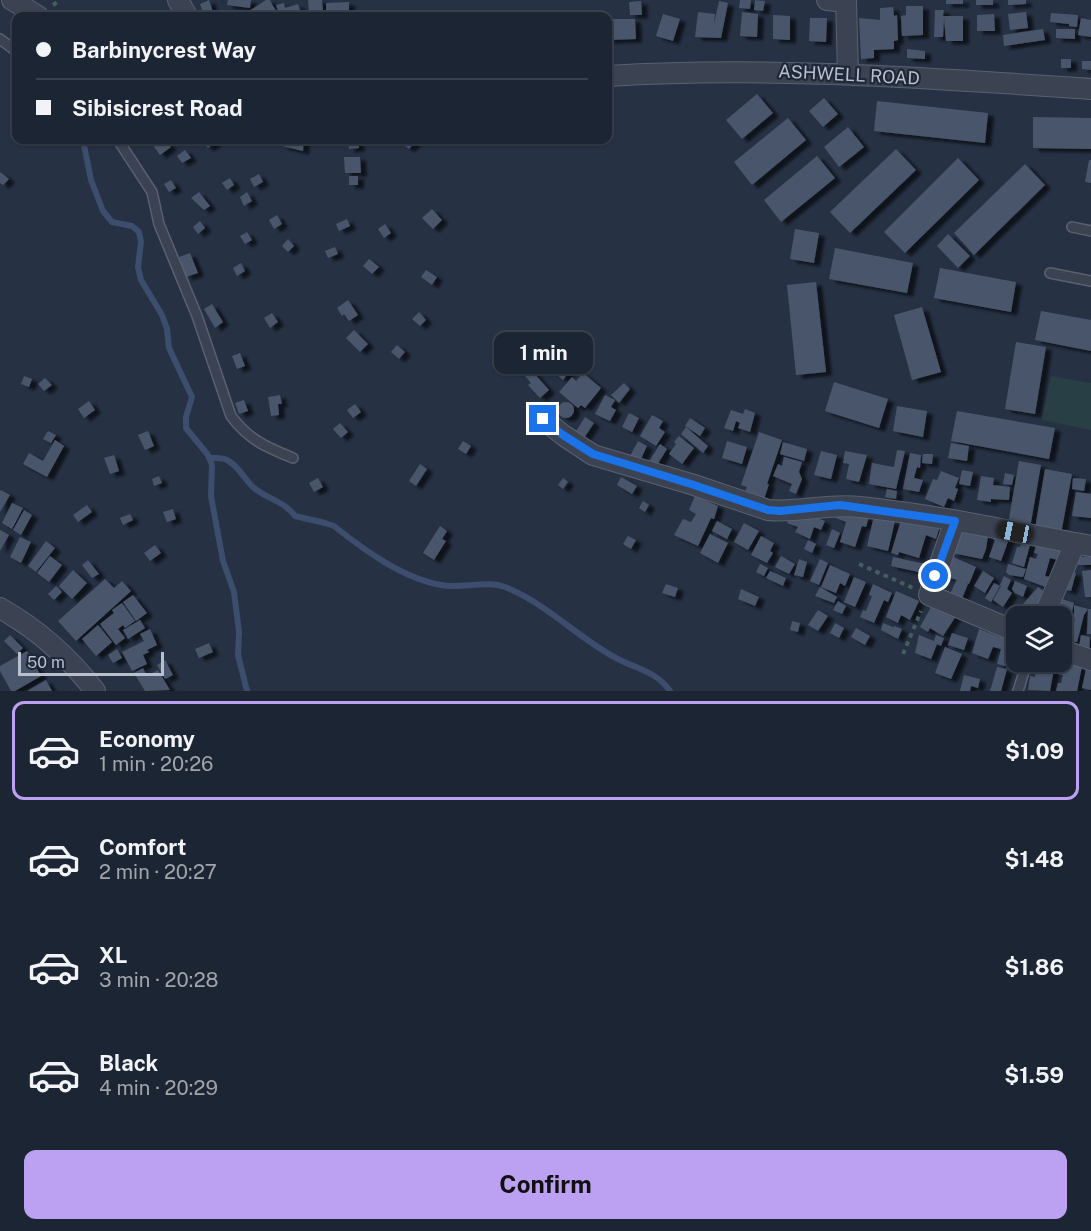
<!DOCTYPE html>
<html lang="en">
<head>
<meta charset="utf-8">
<style>
	:root { --surface:#1c2533; --page:#29313f; --text:#f1f3f6; --muted:#a0a5ac; --line:#3a424e; --accent:#bca0f2 }
	body { margin:0; font-family:"Public Sans",sans-serif; background:var(--page); color:var(--text); height:100vh; display:flex; flex-direction:column; font-size:22px; white-space:nowrap }
	* { box-sizing:border-box; margin:0 }
	p { font-size:20px; color:var(--muted) }
	.icon { flex:none; width:33px; height:33px; fill:none; stroke:currentColor; stroke-width:2; stroke-linecap:round; stroke-linejoin:round }
	.map { position:relative; height:691px; overflow:hidden }
	.panel { display:flex; flex-direction:column; background:var(--surface); flex:1 }
	.panel>* { flex:none }
	.top-card { position:absolute; left:12px; top:12px; width:600px; height:132px; border-radius:12px; box-shadow:0 2px 4px #0004,0 0 0 2px var(--line); display:grid; align-content:center; height:132px; padding:0 24px; background:var(--surface) }
	.controls { position:absolute; left:1006px; top:606px; display:grid; gap:12px }
	.controls a { display:grid; place-items:center; width:66px; height:66px; border-radius:12px; background:var(--surface); box-shadow:0 2px 4px #0004,0 0 0 2px var(--line); font-size:30px }
	.scale { position:absolute; left:18px; bottom:15px; width:146px; box-sizing:border-box; padding-left:6px; border:3px solid #b8bfcd; border-top:0; font-size:16px; line-height:21px; white-space:nowrap; color:#b8bfcd; -webkit-text-stroke:4px #1f2839; paint-order:stroke }
	.end { position:absolute; width:27px; height:27px; margin:-14px; border:8px solid #1a73e8; background:#fff; box-shadow:0 0 0 3px #fff }
	.from { border-radius:50% }
	.bubble { position:absolute; height:42px; border-radius:12px; background:var(--surface); box-shadow:0 2px 4px #0004,0 0 0 2px var(--line); font-size:20px; font-weight:700; line-height:42px; text-align:center }
	.car { position:absolute; width:18px; height:36px; margin:-18px -9px; border-radius:8px; box-shadow:0 0 4px 2px #0007; background:linear-gradient(#222 24%,#8ab4d8 0 40%,#222 0 76%,#8ab4d8 0 86%,#222 0) }
	.top-card b { display:flex; align-items:center; gap:21px; height:57px; font-size:22px }
	.top-card b+b { border-top:2px solid var(--line) }
	.top-card i { width:15px; height:15px; background:var(--text) }
	ul { padding:10px 0 0; list-style:none }
	li { display:flex; align-items:center; gap:18px; height:99px; margin:0 12px 9px; padding:0 12px; border:3px solid transparent; border-radius:12px }
	li div { flex:1 }
	li b { display:block; font-size:22px }
	li em { font-style:normal; font-weight:700 }
	li.active { border-color:var(--accent) }
	li>.icon { width:54px; height:54px; stroke-width:1.5 }
	.cta { display:flex; gap:12px; margin-top:auto; padding:12px 24px }
	.cta a { flex:1; height:69px; border-radius:12px; background:var(--accent); color:#111; font-size:24px; font-weight:700; line-height:69px; text-align:center }
	.map>svg:first-child { display:block }
	.green { fill:#283f45 }
	.lines { fill:none; stroke-linecap:round; stroke-linejoin:round }
	.stream { stroke:#3c4d6d; stroke-width:6 }
	.building { fill:#4a556a; filter:url(#shadow) }
	.lane-casing { stroke:#596171; stroke-width:12 }
	.street-casing { stroke:#596171; stroke-width:22 }
	.path { stroke:#475c61; stroke-width:4; stroke-dasharray:4.5 4.5; stroke-linecap:butt }
	.lane { stroke:#3b4353; stroke-width:9 }
	.street { stroke:#3b4353; stroke-width:20 }
	.route { stroke:#1a73e8; stroke-width:8 }
	.labels { text-anchor:middle; stroke-width:4.5; stroke-linejoin:round; paint-order:stroke }
	.street-label { font-size:18px; fill:#b8bfcd; stroke:#1f2839 }
</style>
</head>
<body>
<div class="map">
<svg width="1091" height="691" viewBox="0 0 1091 691">
	<defs>
		<filter id="shadow"><feDropShadow dx="6" dy="3.5" stdDeviation="1.5" flood-color="#0009"/></filter>
	</defs>
	<rect width="100%" height="100%" fill="#263144"/>
	<path class="green" d="M 1051,376 L 1091,383 L 1091,430 L 1041,420 Z"/>
	<g class="lines">
		<path class="stream" d="M 83,140 L 91,180 L 103,211 L 112,222 L 132,226 L 139,232 L 141,242 L 138,267 L 141,280 L 162,315 L 167,329 L 169,348 L 192,397 L 186,417 L 186,428 L 208,455 L 212,465 L 211,496 L 223,561 L 234,592 L 239,632 L 238,655 L 247,691
			M 209,458 C 216,458 222,457 227,460 C 240,467 243,478 253,487 C 266,499 283,500 295,516 L 325,523 L 334,526 C 364,550 402,578 441,585 C 461,589 486,580 505,587 C 546,603 578,638 616,658 C 636,669 656,671 670,691"/>
	</g>
	<path class="building" d="M 209,0 L 214,15 L 215,16 L 204,16 L 200,4 Z
		M 228,0 L 251,0 L 250,8 L 227,5 Z
		M 266,0 L 270,0 L 273,6 L 271,7 L 273,6 L 278,13 L 272,16 L 252,16 L 249,11 Z
		M 308,0 L 322,0 L 323,12 L 309,13 Z
		M 740,0 L 751,0 L 750,9 L 739,8 Z
		M 755,0 L 765,1 L 763,11 L 754,10 Z
		M 946,0 L 963,0 L 963,4 L 946,4 Z
		M 976,0 L 993,0 L 993,5 L 976,5 Z
		M 1008,0 L 1026,0 L 1026,4 L 1008,5 Z
		M 641,1 L 642,15 L 630,15 L 629,2 Z
		M 719,1 L 728,3 L 721,38 L 695,37 L 698,12 L 715,14 L 714,24 Z
		M 349,2 L 349,16 L 326,15 L 326,3 Z
		M 284,3 L 285,8 L 298,4 L 301,14 L 291,16 L 280,16 L 276,5 Z
		M 906,6 L 923,6 L 923,35 L 902,36 L 901,16 L 906,15 Z
		M 893,7 L 894,16 L 897,15 L 898,40 L 894,41 L 894,49 L 874,50 L 874,58 L 861,59 L 859,18 L 880,20 L 880,8 Z
		M 935,10 L 944,10 L 943,16 L 963,16 L 963,41 L 946,41 L 944,19 L 943,37 L 934,37 Z
		M 224,11 L 242,11 L 242,16 L 224,16 Z
		M 742,12 L 758,14 L 757,37 L 740,36 Z
		M 1026,12 L 1028,28 L 1010,30 L 1008,14 Z
		M 1051,13 L 1078,15 L 1077,27 L 1069,26 L 1069,24 L 1050,22 Z
		M 663,14 L 680,19 L 673,41 L 656,36 Z
		M 994,14 L 995,31 L 977,31 L 977,15 Z
		M 773,15 L 790,16 L 790,40 L 773,39 Z
		M 810,18 L 827,18 L 826,42 L 809,41 Z
		M 1081,18 L 1091,20 L 1091,37 L 1078,35 Z
		M 608,19 L 635,19 L 636,39 L 608,40 Z
		M 1043,29 L 1045,40 L 1004,46 L 1003,35 Z
		M 1056,29 L 1075,29 L 1075,39 L 1056,38 Z
		M 907,49 L 925,51 L 925,59 L 907,58 Z
		M 1061,59 L 1071,59 L 1071,68 L 1061,68 Z
		M 1082,61 L 1091,61 L 1091,70 L 1082,69 Z
		M 757,94 L 773,113 L 742,139 L 726,120 Z
		M 824,98 L 838,114 L 823,127 L 809,111 Z
		M 877,101 L 988,113 L 985,143 L 874,131 Z
		M 1033,117 L 1091,118 L 1091,149 L 1033,148 Z
		M 788,118 L 806,140 L 752,185 L 734,162 Z
		M 848,127 L 864,147 L 839,167 L 824,147 Z
		M 149,140 L 165,140 L 171,147 L 160,155 Z
		M 201,140 L 216,140 L 217,141 L 208,148 Z
		M 283,140 L 304,140 L 303,151 L 282,146 Z
		M 348,140 L 358,140 L 359,148 L 349,149 Z
		M 403,140 L 417,140 L 409,149 L 401,143 Z
		M 896,149 L 916,170 L 850,233 L 830,212 Z
		M 185,150 L 191,158 L 182,163 L 177,156 Z
		M 817,156 L 835,178 L 781,222 L 764,200 Z
		M 344,157 L 360,157 L 361,173 L 345,173 Z
		M 958,158 L 979,180 L 905,253 L 884,232 Z
		M 1089,160 L 1091,160 L 1091,183 L 1085,182 Z
		M 1025,164 L 1045,185 L 974,255 L 954,233 Z
		M 0,172 L 9,179 L 3,185 L 0,183 Z
		M 259,174 L 263,182 L 254,187 L 250,179 Z
		M 349,176 L 358,176 L 358,185 L 349,185 Z
		M 230,178 L 234,185 L 227,190 L 222,183 Z
		M 171,180 L 176,188 L 169,192 L 164,184 Z
		M 199,192 L 210,206 L 204,210 L 191,198 Z
		M 247,192 L 252,201 L 244,206 L 240,197 Z
		M 432,209 L 442,220 L 433,229 L 422,218 Z
		M 277,215 L 282,224 L 274,229 L 269,220 Z
		M 347,219 L 350,226 L 339,231 L 336,224 Z
		M 200,221 L 205,228 L 198,234 L 193,227 Z
		M 385,224 L 391,233 L 384,238 L 378,229 Z
		M 795,229 L 819,233 L 814,263 L 790,259 Z
		M 247,232 L 252,240 L 245,244 L 240,236 Z
		M 948,234 L 970,256 L 958,268 L 937,246 Z
		M 288,239 L 294,246 L 288,252 L 282,246 Z
		M 335,247 L 338,254 L 328,258 L 325,251 Z
		M 835,248 L 913,263 L 907,293 L 829,279 Z
		M 190,253 L 198,273 L 186,277 L 179,257 Z
		M 369,259 L 379,267 L 372,274 L 363,266 Z
		M 241,263 L 245,271 L 237,276 L 233,268 Z
		M 940,268 L 1016,282 L 1011,312 L 934,298 Z
		M 426,270 L 437,277 L 432,285 L 421,277 Z
		M 816,282 L 826,372 L 796,375 L 787,285 Z
		M 348,300 L 358,315 L 349,321 L 344,314 L 342,316 L 337,308 Z
		M 212,304 L 223,322 L 215,328 L 204,309 Z
		M 922,307 L 941,372 L 912,380 L 894,315 Z
		M 1041,311 L 1091,320 L 1091,351 L 1035,340 Z
		M 419,312 L 426,320 L 420,326 L 412,319 Z
		M 272,313 L 278,322 L 270,328 L 264,318 Z
		M 354,330 L 368,344 L 360,352 L 346,338 Z
		M 508,341 L 525,357 L 518,365 L 509,356 L 502,364 L 493,355 Z
		M 1016,342 L 1046,347 L 1035,414 L 1005,409 Z
		M 397,345 L 405,352 L 399,359 L 391,352 Z
		M 543,349 L 569,372 L 563,380 L 536,357 Z
		M 240,353 L 245,366 L 237,369 L 232,356 Z
		M 526,364 L 549,390 L 540,398 L 528,385 L 531,383 L 520,370 Z
		M 583,373 L 601,388 L 585,408 L 581,405 L 578,408 L 559,392 L 572,377 L 576,381 Z
		M 24,376 L 32,379 L 29,387 L 21,384 Z
		M 45,378 L 52,385 L 44,391 L 38,384 Z
		M 834,382 L 888,399 L 879,428 L 825,411 Z
		M 624,383 L 630,389 L 619,403 L 611,395 Z
		M 280,395 L 282,404 L 278,404 L 279,415 L 271,416 L 268,397 Z
		M 605,395 L 615,400 L 611,407 L 616,410 L 610,421 L 595,414 Z
		M 244,400 L 248,411 L 239,414 L 235,403 Z
		M 89,401 L 95,410 L 84,418 L 78,409 Z
		M558 410a8 8 0 1 1 16 0a8 8 0 1 1-16 0Z
		M 355,404 L 361,412 L 353,418 L 347,410 Z
		M 897,406 L 927,411 L 923,437 L 893,431 Z
		M 745,409 L 755,413 L 750,432 L 738,428 L 740,423 L 736,421 L 733,431 L 724,428 L 731,410 L 743,414 Z
		M 957,411 L 1055,428 L 1049,459 L 951,441 Z
		M 629,413 L 639,418 L 632,432 L 622,427 Z
		M 652,415 L 663,421 L 659,428 L 665,432 L 656,446 L 640,436 Z
		M 585,417 L 594,423 L 582,441 L 573,436 Z
		M 690,418 L 705,428 L 700,436 L 685,426 Z
		M 340,423 L 348,432 L 341,438 L 333,429 Z
		M 686,427 L 708,446 L 703,453 L 681,434 Z
		M 48,431 L 56,435 L 51,443 L 43,439 Z
		M 148,431 L 154,446 L 145,450 L 138,435 Z
		M 759,432 L 782,440 L 767,484 L 769,484 L 764,499 L 745,492 L 747,487 L 741,485 Z
		M 679,436 L 694,448 L 682,464 L 669,454 L 676,444 L 674,442 Z
		M 55,440 L 64,446 L 47,477 L 23,464 L 29,453 L 43,461 Z
		M 463,441 L 471,446 L 466,454 L 458,449 Z
		M 638,441 L 647,446 L 639,463 L 629,458 Z
		M 727,441 L 747,447 L 742,464 L 722,458 Z
		M 783,442 L 807,449 L 804,461 L 780,454 Z
		M 951,443 L 969,446 L 967,461 L 948,458 Z
		M 660,444 L 667,449 L 657,465 L 650,460 Z
		M 897,450 L 905,451 L 896,489 L 869,484 L 872,463 L 894,467 Z
		M 821,451 L 837,455 L 831,479 L 814,475 Z
		M 845,451 L 867,455 L 859,482 L 846,479 L 849,464 L 843,463 Z
		M 910,453 L 921,455 L 920,468 L 917,467 L 914,478 L 923,480 L 919,492 L 903,489 Z
		M 923,454 L 933,454 L 932,464 L 922,463 Z
		M 114,455 L 119,471 L 110,474 L 104,458 Z
		M 784,457 L 802,462 L 799,472 L 802,479 L 796,494 L 789,491 L 792,484 L 773,476 L 778,464 L 782,466 Z
		M 1019,461 L 1041,465 L 1030,528 L 1008,524 Z
		M 420,464 L 427,469 L 416,486 L 409,481 Z
		M 1045,469 L 1072,474 L 1061,534 L 1035,529 Z
		M 962,470 L 973,472 L 970,486 L 959,484 Z
		M 941,471 L 959,478 L 955,488 L 958,489 L 954,501 L 948,498 L 944,507 L 925,499 L 933,479 L 937,480 Z
		M 1005,473 L 1014,475 L 1012,485 L 1003,484 Z
		M 159,476 L 162,483 L 154,486 L 152,479 Z
		M 981,476 L 994,478 L 993,485 L 1010,487 L 1009,500 L 991,499 L 991,502 L 977,500 Z
		M 621,477 L 637,486 L 632,494 L 617,485 Z
		M 318,478 L 323,487 L 314,492 L 309,483 Z
		M 563,478 L 568,482 L 563,489 L 558,485 Z
		M 1073,478 L 1086,479 L 1084,491 L 1072,489 Z
		M 887,489 L 897,491 L 896,499 L 885,497 Z
		M 1,490 L 10,495 L 0,512 L 0,491 Z
		M 1076,492 L 1091,494 L 1091,518 L 1072,516 Z
		M 695,496 L 718,506 L 714,519 L 711,518 L 698,546 L 674,535 L 683,519 L 691,522 L 696,514 L 689,510 Z
		M 643,501 L 649,505 L 645,512 L 639,508 Z
		M 12,503 L 23,508 L 12,529 L 2,523 Z
		M 87,505 L 92,512 L 78,522 L 73,515 Z
		M 840,507 L 869,517 L 866,527 L 862,526 L 855,547 L 840,542 L 846,522 L 836,518 Z
		M 173,509 L 176,519 L 167,522 L 163,512 Z
		M 24,510 L 32,515 L 21,535 L 13,530 Z
		M 803,512 L 825,521 L 821,530 L 814,527 L 810,539 L 795,532 L 798,527 L 787,523 L 791,513 Z
		M 130,514 L 133,520 L 123,525 L 120,518 Z
		M 874,516 L 895,521 L 888,551 L 867,546 Z
		M 902,517 L 939,529 L 936,539 L 926,535 L 919,558 L 899,552 L 898,555 L 891,553 Z
		M 717,521 L 732,529 L 727,539 L 712,531 Z
		M 744,523 L 759,531 L 748,550 L 734,542 Z
		M 961,525 L 989,530 L 986,549 L 982,559 L 952,553 Z
		M 440,526 L 447,531 L 442,539 L 446,541 L 434,560 L 423,553 Z
		M 832,529 L 840,533 L 834,548 L 826,545 Z
		M 0,530 L 9,535 L 0,551 Z
		M 995,532 L 1010,536 L 1001,561 L 989,557 L 995,540 L 993,539 Z
		M 710,534 L 728,543 L 718,563 L 700,553 Z
		M 628,536 L 636,540 L 631,549 L 623,544 Z
		M 761,536 L 774,543 L 770,551 L 773,553 L 767,563 L 751,555 Z
		M 20,537 L 31,542 L 21,563 L 10,557 Z
		M 1022,538 L 1031,541 L 1024,567 L 1012,563 L 1017,547 L 1020,547 Z
		M 808,540 L 816,544 L 812,553 L 804,549 Z
		M 46,541 L 55,548 L 36,572 L 28,566 Z
		M 1037,542 L 1068,551 L 1058,560 L 1050,558 L 1045,576 L 1054,578 L 1051,589 L 1024,579 L 1030,557 L 1036,559 L 1038,554 L 1034,553 Z
		M 155,545 L 161,553 L 150,561 L 144,553 Z
		M 50,556 L 62,565 L 49,582 L 37,573 Z
		M 781,556 L 795,564 L 789,574 L 775,567 Z
		M 951,556 L 976,567 L 969,584 L 942,575 Z
		M 1091,556 L 1091,565 L 1078,565 L 1078,557 Z
		M 893,557 L 934,566 L 932,575 L 891,566 Z
		M 799,559 L 807,562 L 803,577 L 794,575 Z
		M 820,559 L 828,563 L 819,585 L 810,581 Z
		M 88,560 L 99,574 L 92,578 L 82,565 Z
		M 760,564 L 768,568 L 764,576 L 756,572 Z
		M 1008,564 L 1026,569 L 1023,577 L 1009,575 L 1006,572 Z
		M 830,565 L 850,574 L 845,586 L 840,583 L 836,593 L 821,587 Z
		M 73,570 L 87,583 L 72,599 L 59,586 Z
		M 1091,570 L 1091,597 L 1085,597 L 1082,571 Z
		M 770,571 L 786,578 L 783,586 L 766,578 Z
		M 983,571 L 994,578 L 985,593 L 974,586 Z
		M 1067,571 L 1076,573 L 1071,591 L 1063,589 Z
		M 1004,576 L 1011,580 L 1007,589 L 1012,593 L 1003,607 L 993,600 L 1001,586 L 1000,585 Z
		M 854,577 L 866,582 L 855,607 L 844,602 Z
		M 105,579 L 114,588 L 122,581 L 131,591 L 76,641 L 58,621 Z
		M 957,579 L 968,584 L 961,601 L 949,596 Z
		M 1015,581 L 1027,586 L 1023,597 L 1015,593 L 1012,589 Z
		M 994,583 L 1000,586 L 991,602 L 985,598 Z
		M 666,584 L 678,588 L 675,597 L 662,593 Z
		M 873,584 L 892,593 L 888,602 L 884,600 L 874,623 L 860,617 L 863,610 L 866,611 L 872,596 L 869,595 Z
		M 56,586 L 62,592 L 54,600 L 48,594 Z
		M 820,587 L 837,597 L 834,603 L 815,596 Z
		M 1038,587 L 1045,592 L 1030,616 L 1017,616 L 1017,627 L 1010,623 L 1016,612 Z
		M 741,589 L 759,597 L 755,606 L 738,599 Z
		M 896,591 L 919,601 L 910,620 L 901,615 L 898,623 L 886,617 Z
		M 133,595 L 147,613 L 136,621 L 123,602 Z
		M 1056,597 L 1074,603 L 1072,612 L 1053,606 Z
		M 838,601 L 846,606 L 842,614 L 833,610 Z
		M 122,603 L 135,621 L 125,628 L 123,625 L 118,629 L 125,638 L 116,645 L 100,624 L 114,613 L 112,610 Z
		M 1074,605 L 1088,609 L 1084,615 L 1077,642 L 1069,641 L 1070,639 L 1066,637 L 1065,643 L 1062,642 L 1062,631 L 1069,635 L 1072,634 L 1075,617 L 1069,632 L 1062,630 L 1062,616 L 1050,616 L 1053,608 L 1074,615 Z
		M 931,607 L 938,611 L 940,607 L 956,616 L 943,636 L 930,628 L 928,632 L 920,627 Z
		M 1088,609 L 1091,609 L 1091,634 L 1087,634 Z
		M 818,610 L 828,616 L 818,631 L 808,625 Z
		M 140,620 L 145,628 L 128,639 L 123,630 Z
		M 792,621 L 800,623 L 798,632 L 790,630 Z
		M 835,623 L 844,628 L 839,638 L 830,633 Z
		M 883,623 L 893,627 L 891,631 L 894,626 L 902,629 L 898,639 L 881,630 Z
		M 98,625 L 112,642 L 96,656 L 82,639 Z
		M 856,628 L 870,636 L 865,645 L 851,637 Z
		M 150,629 L 157,645 L 147,650 L 149,652 L 143,655 L 147,664 L 132,671 L 122,652 L 144,641 L 140,634 Z
		M 979,629 L 1000,637 L 1003,633 L 1017,637 L 1015,661 L 1007,658 L 1005,666 L 997,664 L 1001,649 L 993,647 L 988,659 L 972,653 Z
		M 952,633 L 968,638 L 964,650 L 948,645 Z
		M 10,635 L 23,648 L 17,654 L 4,641 Z
		M 919,635 L 934,641 L 936,635 L 944,638 L 941,646 L 937,644 L 931,659 L 915,653 Z
		M 1081,635 L 1090,637 L 1089,652 L 1078,652 Z
		M 209,643 L 213,652 L 199,658 L 195,649 Z
		M 945,647 L 962,654 L 951,679 L 935,673 Z
		M 117,649 L 122,658 L 113,663 L 108,655 Z
		M 27,651 L 41,676 L 15,691 L 11,691 L 0,671 L 0,666 Z
		M 165,660 L 173,675 L 165,679 L 157,665 Z
		M 1030,662 L 1058,662 L 1056,670 L 1054,669 L 1050,691 L 1028,690 L 1030,676 L 1035,677 L 1036,667 L 1030,666 Z
		M 1061,662 L 1082,666 L 1077,691 L 1056,691 L 1058,683 L 1061,683 L 1063,675 L 1058,674 Z
		M 997,667 L 1007,669 L 1001,691 L 990,691 Z
		M 143,668 L 147,676 L 158,670 L 170,690 L 145,691 L 134,673 Z
		M 1086,669 L 1091,670 L 1091,690 L 1082,688 Z
		M 964,675 L 980,679 L 978,688 L 971,686 L 970,691 L 960,691 Z
		M 46,680 L 52,691 L 27,691 Z"/>
	<g class="lines">
		<g class="lane-casing">
			<path id="lane" d="M 0,39 L 16,51
				M 118,140 L 152,192 L 159,224 L 197,316 L 231,416 C 249,440 266,447 293,458
				M 1072,227 L 1091,231
				M 1050,273 L 1091,281
				M 1018,691 L 1027,662"/>
		</g>
		<g class="street-casing">
			<path id="street" d="M 12,0 L 38,16
				M 178,0 L 187,16
				M 827,0 L 846,2
				M 846,0 L 848,74
				M 608,76 C 769,66 930,78 1091,89
				M 543,419 L 563,435 L 593,455 L 691,484 L 768,510 C 799,513 829,503 860,507 C 937,515 1014,532 1091,546
				M 955,521 L 929,595 L 1017,632
				M 0,608 C 37,629 69,657 95,691
				M 1044,616 L 1075,543
				M 1062,650 L 1091,660"/>
		</g>
		<path class="path" d="M 53,5 L 60,0
			M 859,564 L 913,588
			M 903,654 L 921,611"/>
		<use href="#lane" class="lane"/>
		<use href="#street" class="street"/>
	</g>
	<g class="lines">
		<path class="route" d="M 543,419 L 563,435 L 593,454 L 691,484 L 768,510 L 780,511 L 840,505 L 955,521 L 935,576"/>
	</g>
	<g class="labels">
		<g class="street-label">
			<text transform="translate(849 75) rotate(3)" y="6">ASHWELL ROAD</text>
		</g>
	</g>
</svg>
<div class="controls">
<a><svg class="icon" aria-label="layers" viewBox="0 0 24 24"><path d="M12 4l9 5-9 5-9-5zM3 14l9 5 9-5"/></svg></a>
</div>
<div class="scale">50 m</div>
<i class="end from" style="left:935px;top:576px"></i>
<i class="end" style="left:543px;top:419px"></i>
<div class="bubble" style="left:494px;top:332px;width:99px">1 min</div>
<i class="car" style="left:1015px;top:532px;rotate:281deg"></i>
<div class="top-card">
<b><i class="from"></i>Barbinycrest Way</b>
<b><i></i>Sibisicrest Road</b>
</div>
</div>
<section class="panel">
<ul>
<li class="active"><svg class="icon" aria-label="car" viewBox="0 0 24 24"><path d="M5 17H2v-5l4-1 3-4h7l3 4 3 1v5h-3M9 17h6M6 11h13"/><circle cx="7" cy="17" r="2"/><circle cx="17" cy="17" r="2"/></svg><div><b>Economy</b><p>1 min · 20:26</p></div><em>$1.09</em></li>
<li><svg class="icon" aria-label="car" viewBox="0 0 24 24"><path d="M5 17H2v-5l4-1 3-4h7l3 4 3 1v5h-3M9 17h6M6 11h13"/><circle cx="7" cy="17" r="2"/><circle cx="17" cy="17" r="2"/></svg><div><b>Comfort</b><p>2 min · 20:27</p></div><em>$1.48</em></li>
<li><svg class="icon" aria-label="car" viewBox="0 0 24 24"><path d="M5 17H2v-5l4-1 3-4h7l3 4 3 1v5h-3M9 17h6M6 11h13"/><circle cx="7" cy="17" r="2"/><circle cx="17" cy="17" r="2"/></svg><div><b>XL</b><p>3 min · 20:28</p></div><em>$1.86</em></li>
<li><svg class="icon" aria-label="car" viewBox="0 0 24 24"><path d="M5 17H2v-5l4-1 3-4h7l3 4 3 1v5h-3M9 17h6M6 11h13"/><circle cx="7" cy="17" r="2"/><circle cx="17" cy="17" r="2"/></svg><div><b>Black</b><p>4 min · 20:29</p></div><em>$1.59</em></li>
</ul>
<div class="cta"><a>Confirm</a></div>
</section>
</body>
</html>
